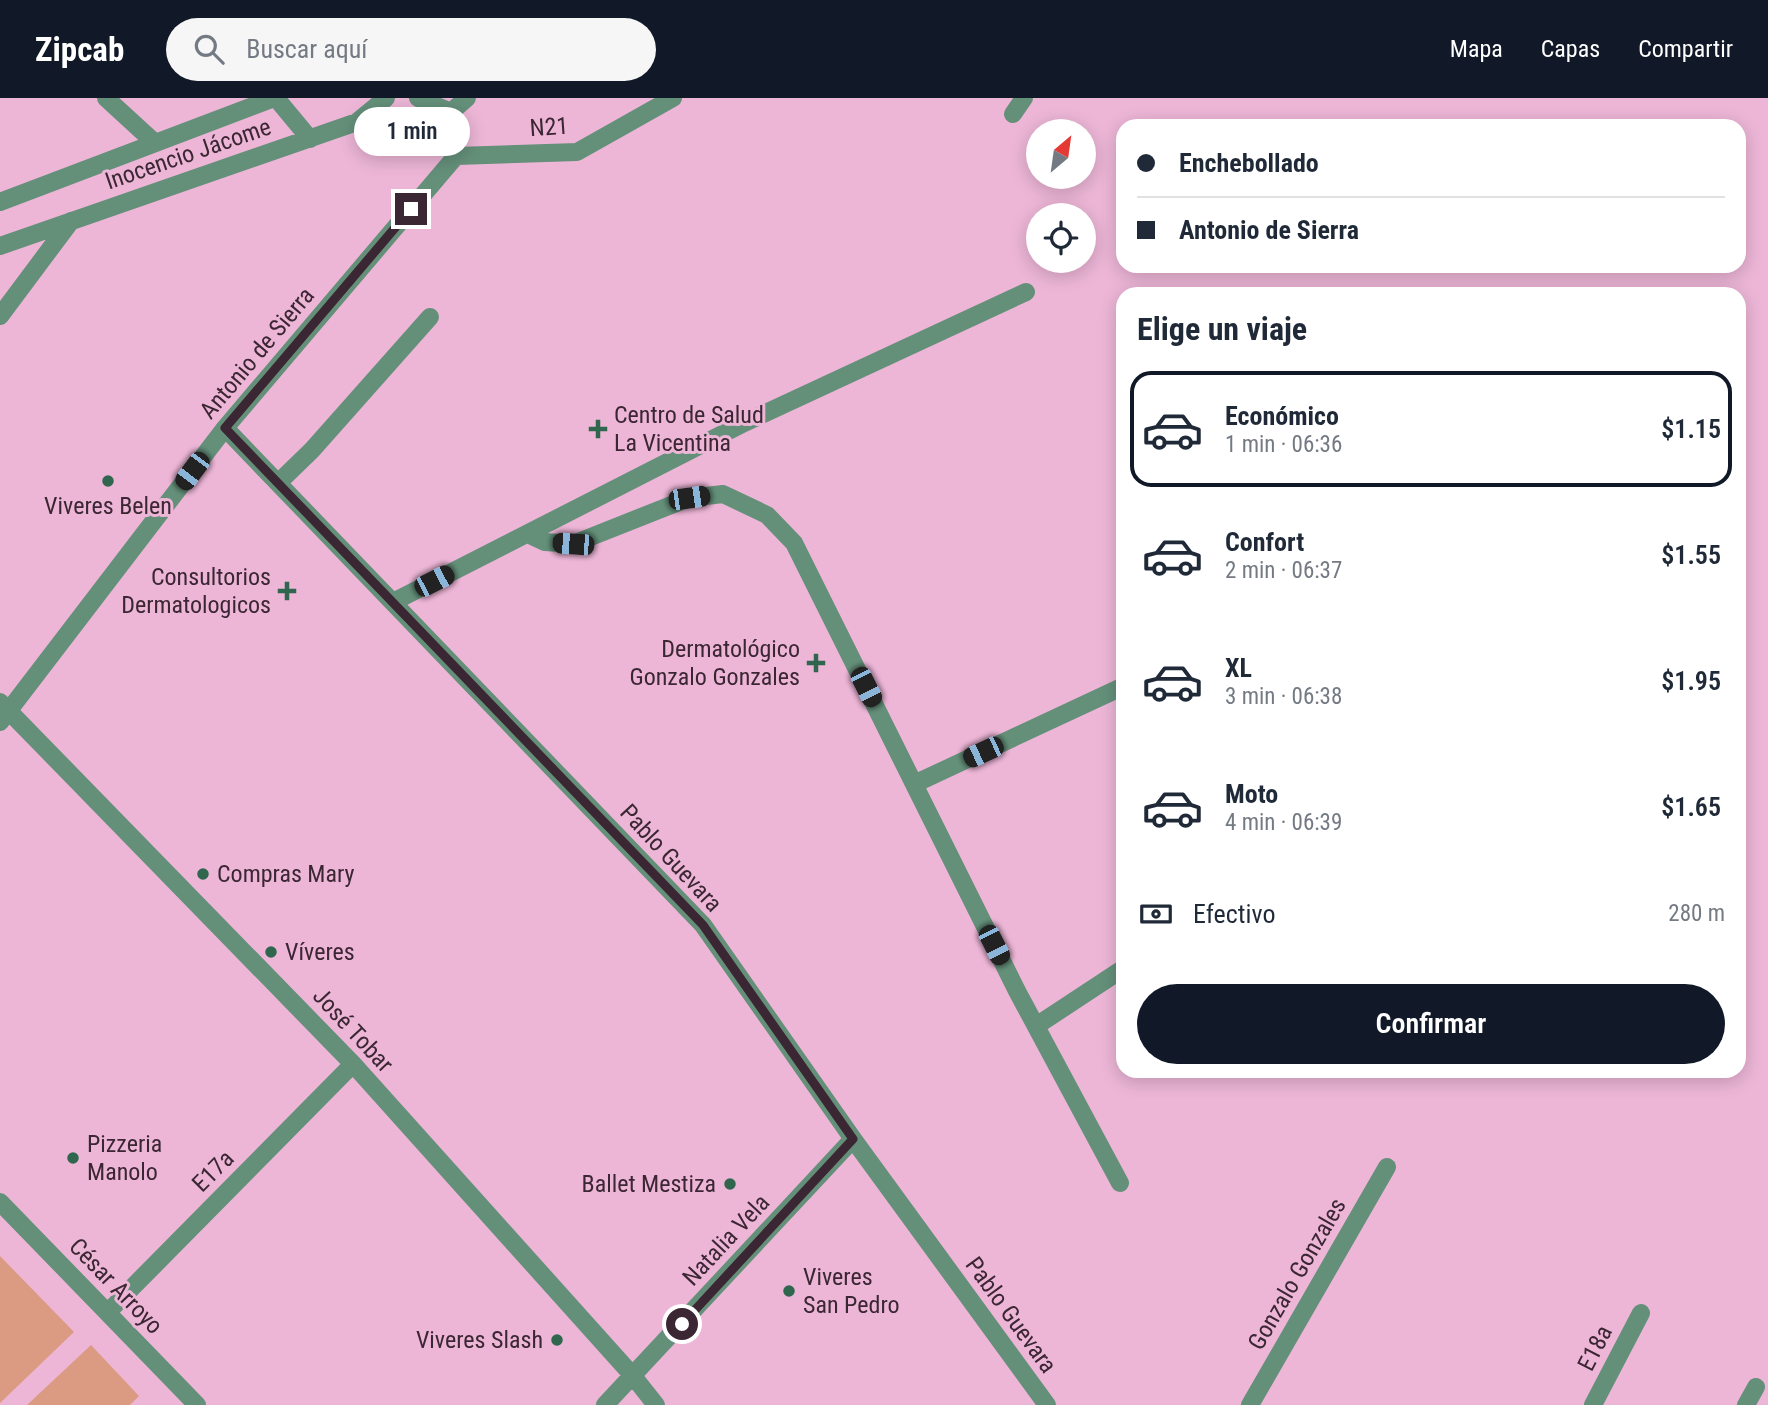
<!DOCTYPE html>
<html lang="es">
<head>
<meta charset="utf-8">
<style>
	:root { --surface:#fff; --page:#f6f6f7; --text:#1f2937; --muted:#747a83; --line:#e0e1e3; --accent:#111827 }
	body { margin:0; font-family:"Roboto Condensed",sans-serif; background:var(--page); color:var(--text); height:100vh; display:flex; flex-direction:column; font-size:26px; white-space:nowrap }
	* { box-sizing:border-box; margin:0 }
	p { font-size:23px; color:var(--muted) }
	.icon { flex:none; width:38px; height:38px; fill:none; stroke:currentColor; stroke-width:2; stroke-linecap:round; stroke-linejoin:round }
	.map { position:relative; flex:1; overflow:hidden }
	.drawer { position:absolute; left:1116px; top:189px; width:630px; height:791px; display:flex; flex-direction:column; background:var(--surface); border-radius:21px; box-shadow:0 4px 18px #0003 }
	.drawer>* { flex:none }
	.guide { position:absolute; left:1116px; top:21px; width:630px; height:154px; border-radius:21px; box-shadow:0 4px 18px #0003; display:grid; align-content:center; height:154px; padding:0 21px; background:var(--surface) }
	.needle { width:46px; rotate:29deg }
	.tools { position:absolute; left:1026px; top:21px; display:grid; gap:14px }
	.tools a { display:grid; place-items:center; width:70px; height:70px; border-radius:50%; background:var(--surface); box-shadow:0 4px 18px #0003; font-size:35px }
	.end { position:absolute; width:32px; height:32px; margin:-16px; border:9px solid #3b2633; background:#fff; box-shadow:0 0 0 4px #fff }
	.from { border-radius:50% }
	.bubble { position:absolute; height:49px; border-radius:24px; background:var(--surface); box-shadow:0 4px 18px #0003; font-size:23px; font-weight:600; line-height:49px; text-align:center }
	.car { position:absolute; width:21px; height:42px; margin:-21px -10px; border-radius:9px; box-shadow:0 0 5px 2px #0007; background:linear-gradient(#222 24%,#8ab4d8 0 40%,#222 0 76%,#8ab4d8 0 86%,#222 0) }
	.guide b { display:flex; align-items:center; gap:24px; height:66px; font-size:26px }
	.guide b+b { border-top:2px solid var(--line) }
	.guide i { width:18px; height:18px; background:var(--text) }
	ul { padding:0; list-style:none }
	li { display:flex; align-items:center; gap:21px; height:116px; margin:0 14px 10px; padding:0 7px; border:4px solid transparent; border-radius:21px }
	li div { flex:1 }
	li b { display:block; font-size:26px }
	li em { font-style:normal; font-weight:600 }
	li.current { border-color:var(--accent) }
	li>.icon { width:63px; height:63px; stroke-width:1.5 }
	h2 { padding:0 21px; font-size:32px; line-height:84px }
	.pay { display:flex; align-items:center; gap:18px; height:77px; padding:0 21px; font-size:26px }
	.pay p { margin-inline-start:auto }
	.action { display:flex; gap:14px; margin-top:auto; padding:14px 21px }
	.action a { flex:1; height:80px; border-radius:42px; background:var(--accent); color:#fff; font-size:28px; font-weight:600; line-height:80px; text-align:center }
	header { display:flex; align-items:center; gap:42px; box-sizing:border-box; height:98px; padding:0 35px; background:var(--accent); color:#fff }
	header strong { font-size:33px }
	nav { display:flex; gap:38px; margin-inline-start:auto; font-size:24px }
	.search { width:490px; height:63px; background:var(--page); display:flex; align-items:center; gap:18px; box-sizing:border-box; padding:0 24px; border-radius:38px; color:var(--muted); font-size:26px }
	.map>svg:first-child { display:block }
	.green { fill:#db9b82 }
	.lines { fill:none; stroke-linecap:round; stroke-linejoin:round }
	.minor { stroke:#64907a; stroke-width:18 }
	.route { stroke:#3b2633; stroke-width:9 }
	.poi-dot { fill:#2f664d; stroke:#edb6d7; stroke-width:2.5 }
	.labels { text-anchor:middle; stroke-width:6; stroke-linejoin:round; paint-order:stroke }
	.street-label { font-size:24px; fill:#3b2633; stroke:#edb6d7 }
	.poi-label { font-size:24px; fill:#3b2633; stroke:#edb6d7; text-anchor:start }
</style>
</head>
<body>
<header>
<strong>Zipcab</strong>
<div class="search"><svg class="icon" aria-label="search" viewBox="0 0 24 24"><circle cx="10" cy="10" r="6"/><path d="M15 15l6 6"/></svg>Buscar aquí</div>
<nav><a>Mapa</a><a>Capas</a><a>Compartir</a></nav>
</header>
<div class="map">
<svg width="1768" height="1307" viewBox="0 0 1768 1307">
	<rect width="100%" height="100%" fill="#edb6d7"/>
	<path class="green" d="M 0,1158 L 74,1234 L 0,1305 Z
		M 91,1247 L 139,1298 L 130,1307 L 27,1307 Z"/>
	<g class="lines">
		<path class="minor" d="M 106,0 L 155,45
			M 276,0 L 310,41
			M 418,0 L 451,14
			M 451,14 L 467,0
			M 1013,16 L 1024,0
			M 456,58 L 577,54 L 673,0
			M 0,104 L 274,0
			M 0,148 L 357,24 L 386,0
			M 0,218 L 71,123
			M 225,330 L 703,827 L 853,1041 L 1047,1307
			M 278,385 L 312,352 L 430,219
			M 528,436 L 545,444 L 573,446 L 689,400 L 723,396 L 767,417 L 794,445 L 1017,893 L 1120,1085
			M 393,504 L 744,325 L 1026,194
			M 0,604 L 353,966 L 633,1278 L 656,1307
			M 0,624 L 225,330 L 456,58 L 451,14
			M 914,686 L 1124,588
			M 1036,928 L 1124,870
			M 0,1104 L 197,1307
			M 108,1214 L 353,966
			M 605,1307 L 853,1041
			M 1250,1307 L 1387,1069
			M 1593,1307 L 1641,1215
			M 1746,1307 L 1756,1289"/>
	</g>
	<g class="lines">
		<path class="route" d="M 411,111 L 225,330 L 703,827 L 853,1041 L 682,1226"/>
	</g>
	<g class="poi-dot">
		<path d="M594.5 320.5h7v7h7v7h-7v7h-7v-7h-7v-7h7z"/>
		<circle cx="108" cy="383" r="7"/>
		<path d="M283.5 482.5h7v7h7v7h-7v7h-7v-7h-7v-7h7z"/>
		<path d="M812.5 554.5h7v7h7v7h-7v7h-7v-7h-7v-7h7z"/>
		<circle cx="203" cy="776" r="7"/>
		<circle cx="271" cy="854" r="7"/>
		<circle cx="73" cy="1060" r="7"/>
		<circle cx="730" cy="1086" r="7"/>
		<circle cx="789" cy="1193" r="7"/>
		<circle cx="557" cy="1242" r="7"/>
	</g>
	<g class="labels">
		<g class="street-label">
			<text transform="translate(549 29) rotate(-4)" y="8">N21</text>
			<text transform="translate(188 56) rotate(-19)" y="8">Inocencio Jácome</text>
			<text transform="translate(257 255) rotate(-50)" y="8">Antonio de Sierra</text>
			<text transform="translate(671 760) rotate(47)" y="8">Pablo Guevara</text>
			<text transform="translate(353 932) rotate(47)" y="8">José Tobar</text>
			<text transform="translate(213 1073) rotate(-45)" y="8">E17a</text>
			<text transform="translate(726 1142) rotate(-47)" y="8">Natalia Vela</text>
			<text transform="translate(1297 1176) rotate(-60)" y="8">Gonzalo Gonzales</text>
			<text transform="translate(116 1188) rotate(46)" y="8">César Arroyo</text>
			<text transform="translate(1011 1217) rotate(54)" y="8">Pablo Guevara</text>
			<text transform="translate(1595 1250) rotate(-63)" y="8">E18a</text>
		</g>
		<g class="poi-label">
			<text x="614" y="325">Centro de Salud<tspan x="614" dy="28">La Vicentina</tspan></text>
			<text x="108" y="416" text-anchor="middle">Viveres Belen</text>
			<text x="271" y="487" text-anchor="end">Consultorios<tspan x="271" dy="28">Dermatologicos</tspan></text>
			<text x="800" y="559" text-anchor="end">Dermatológico<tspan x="800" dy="28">Gonzalo Gonzales</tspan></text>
			<text x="217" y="784">Compras Mary</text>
			<text x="285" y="862">Víveres</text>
			<text x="87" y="1054">Pizzeria<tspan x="87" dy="28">Manolo</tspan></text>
			<text x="716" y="1094" text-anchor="end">Ballet Mestiza</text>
			<text x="803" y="1187">Viveres<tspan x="803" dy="28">San Pedro</tspan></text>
			<text x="543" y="1250" text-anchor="end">Viveres Slash</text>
		</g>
	</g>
</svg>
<div class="tools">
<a><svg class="needle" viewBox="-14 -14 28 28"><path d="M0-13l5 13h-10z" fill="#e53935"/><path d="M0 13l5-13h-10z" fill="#747a83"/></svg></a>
<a><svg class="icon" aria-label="locate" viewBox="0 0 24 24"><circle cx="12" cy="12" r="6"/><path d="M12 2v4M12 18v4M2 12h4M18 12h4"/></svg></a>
</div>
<i class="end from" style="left:682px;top:1226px"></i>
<i class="end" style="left:411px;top:111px"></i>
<div class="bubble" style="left:354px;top:9px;width:116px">1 min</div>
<i class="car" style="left:192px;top:373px;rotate:217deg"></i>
<i class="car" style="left:689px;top:400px;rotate:82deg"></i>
<i class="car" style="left:573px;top:446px;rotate:274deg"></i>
<i class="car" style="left:434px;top:483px;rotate:63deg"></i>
<i class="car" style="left:866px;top:589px;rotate:153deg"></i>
<i class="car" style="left:983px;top:654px;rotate:245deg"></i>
<i class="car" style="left:994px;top:847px;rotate:153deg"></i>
<div class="guide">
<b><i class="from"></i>Enchebollado</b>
<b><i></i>Antonio de Sierra</b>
</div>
<section class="drawer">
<h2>Elige un viaje</h2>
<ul>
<li class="current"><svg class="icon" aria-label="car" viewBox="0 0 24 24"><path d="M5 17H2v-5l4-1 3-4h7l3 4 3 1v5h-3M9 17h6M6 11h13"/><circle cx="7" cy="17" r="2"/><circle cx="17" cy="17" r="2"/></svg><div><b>Económico</b><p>1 min · 06:36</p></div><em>$1.15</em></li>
<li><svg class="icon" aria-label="car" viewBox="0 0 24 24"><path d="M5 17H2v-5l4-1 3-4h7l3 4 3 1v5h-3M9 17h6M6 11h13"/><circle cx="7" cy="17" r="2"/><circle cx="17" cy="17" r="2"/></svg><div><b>Confort</b><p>2 min · 06:37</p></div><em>$1.55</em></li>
<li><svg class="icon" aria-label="car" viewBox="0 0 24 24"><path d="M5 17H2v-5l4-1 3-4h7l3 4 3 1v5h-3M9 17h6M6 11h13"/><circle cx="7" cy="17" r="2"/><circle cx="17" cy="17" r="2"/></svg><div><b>XL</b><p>3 min · 06:38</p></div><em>$1.95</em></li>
<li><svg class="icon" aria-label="car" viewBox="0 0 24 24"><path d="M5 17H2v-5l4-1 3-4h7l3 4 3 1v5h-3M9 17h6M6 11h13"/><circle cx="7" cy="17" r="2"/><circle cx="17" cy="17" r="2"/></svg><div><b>Moto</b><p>4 min · 06:39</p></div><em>$1.65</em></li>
</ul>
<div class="pay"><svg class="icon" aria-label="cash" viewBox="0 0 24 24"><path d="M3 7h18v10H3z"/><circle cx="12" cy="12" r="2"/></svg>Efectivo<p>280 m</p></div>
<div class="action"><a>Confirmar</a></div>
</section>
</div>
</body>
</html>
